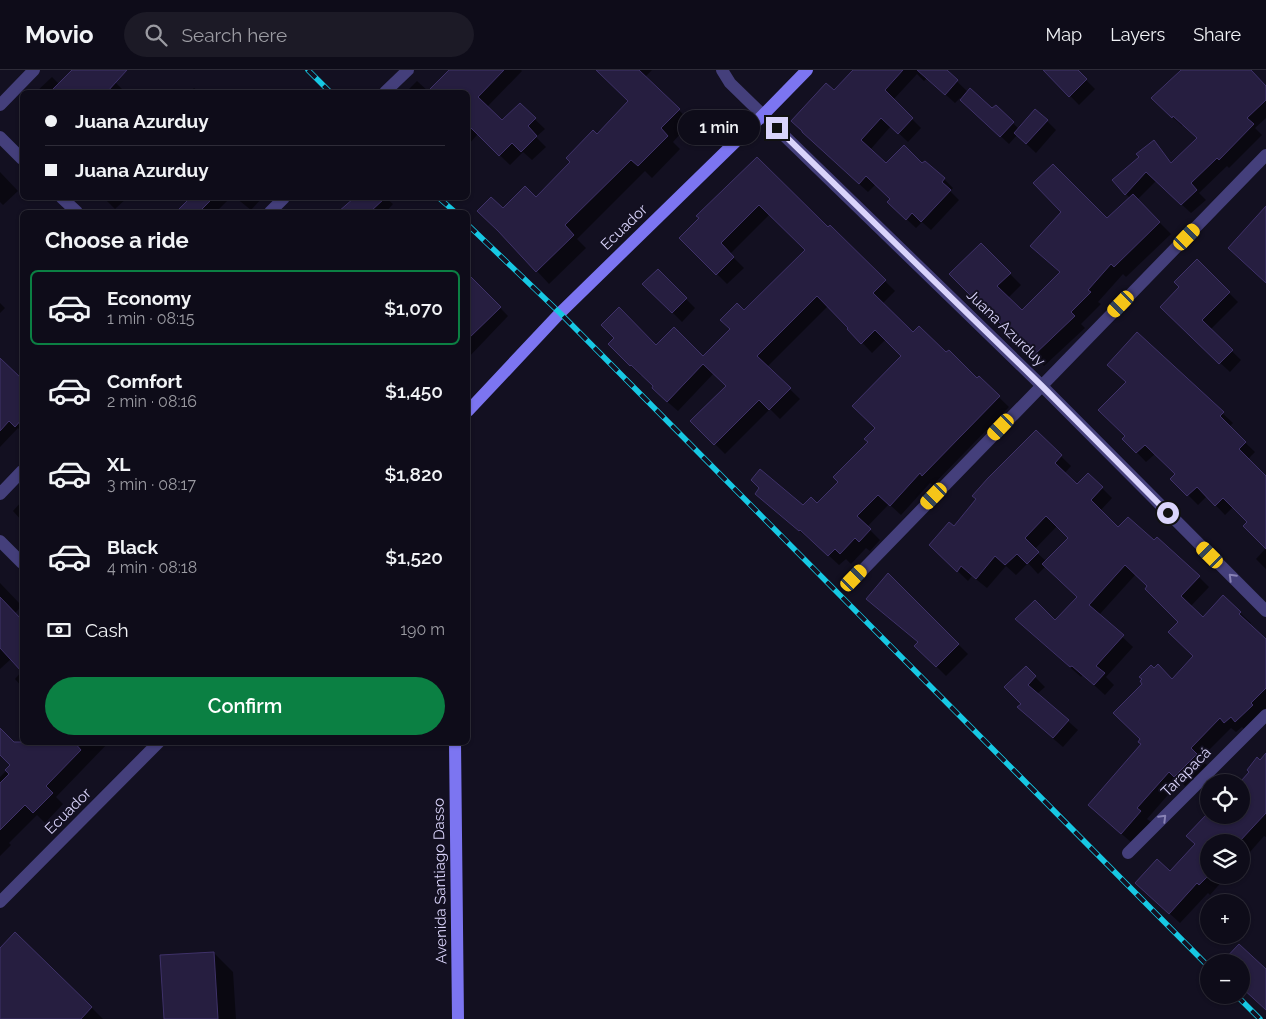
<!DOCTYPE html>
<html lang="en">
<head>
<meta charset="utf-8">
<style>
	:root { --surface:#0e0c19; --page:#1c1a26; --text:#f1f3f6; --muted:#9b9ba2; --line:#2e2c38; --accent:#0b8043 }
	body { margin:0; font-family:Raleway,sans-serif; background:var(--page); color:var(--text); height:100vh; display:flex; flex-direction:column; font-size:19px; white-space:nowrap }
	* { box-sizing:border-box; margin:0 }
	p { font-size:16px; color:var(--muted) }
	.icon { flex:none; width:28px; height:28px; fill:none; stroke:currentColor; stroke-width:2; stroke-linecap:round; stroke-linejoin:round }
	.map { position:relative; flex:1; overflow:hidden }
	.sheet { position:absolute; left:20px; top:140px; width:450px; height:535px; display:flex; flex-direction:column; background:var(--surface); border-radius:8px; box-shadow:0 1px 4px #0004,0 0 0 1px var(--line) }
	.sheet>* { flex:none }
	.top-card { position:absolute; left:20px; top:20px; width:450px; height:110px; border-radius:8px; box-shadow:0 1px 4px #0004,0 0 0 1px var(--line); display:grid; align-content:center; height:110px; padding:0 25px; background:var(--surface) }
	.buttons { position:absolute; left:1200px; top:704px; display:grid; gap:10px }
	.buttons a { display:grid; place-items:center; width:50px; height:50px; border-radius:50%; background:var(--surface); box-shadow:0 1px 4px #0004,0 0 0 1px var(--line); font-size:25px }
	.end { position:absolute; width:22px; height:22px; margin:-11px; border:6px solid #dad4fb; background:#111; box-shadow:0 0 0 2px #111 }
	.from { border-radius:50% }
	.bubble { position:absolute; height:35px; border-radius:18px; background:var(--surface); box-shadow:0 1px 4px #0004,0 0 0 1px var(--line); font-size:16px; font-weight:600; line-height:35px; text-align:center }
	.car { position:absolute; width:15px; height:30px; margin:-15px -8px; border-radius:6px; box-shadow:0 0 4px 1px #0007; background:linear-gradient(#f5c518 24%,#345 0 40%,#f5c518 0 76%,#345 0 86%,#f5c518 0) }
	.top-card b { display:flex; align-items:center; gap:18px; height:48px; font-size:19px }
	.top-card b+b { border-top:1px solid var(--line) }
	.top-card i { width:12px; height:12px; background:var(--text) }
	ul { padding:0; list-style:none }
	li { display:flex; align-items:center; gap:15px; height:75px; margin:0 10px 8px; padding:0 15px; border:2px solid transparent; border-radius:8px }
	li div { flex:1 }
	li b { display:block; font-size:19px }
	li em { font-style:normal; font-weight:600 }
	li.current { border-color:var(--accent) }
	li>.icon { width:45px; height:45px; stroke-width:1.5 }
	h2 { padding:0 25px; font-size:22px; line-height:60px }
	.pay { display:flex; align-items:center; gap:12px; height:55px; padding:0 25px; font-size:19px }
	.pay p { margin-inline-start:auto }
	.cta { display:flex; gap:10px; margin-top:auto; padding:10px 25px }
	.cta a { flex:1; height:58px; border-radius:30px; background:var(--accent); color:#fff; font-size:20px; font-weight:600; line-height:58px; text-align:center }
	header { display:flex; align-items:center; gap:30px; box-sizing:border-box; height:70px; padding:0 25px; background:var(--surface); border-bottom:1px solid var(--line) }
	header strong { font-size:24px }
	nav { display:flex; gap:28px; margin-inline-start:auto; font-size:18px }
	.search { width:350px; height:45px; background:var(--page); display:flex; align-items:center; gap:12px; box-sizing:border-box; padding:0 18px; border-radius:28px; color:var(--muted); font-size:19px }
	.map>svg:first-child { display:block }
	.shadow { fill:#0007; fill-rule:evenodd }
	.building { fill:#261e40; stroke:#3f3269 }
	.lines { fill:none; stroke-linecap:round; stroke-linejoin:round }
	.street { stroke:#443f7b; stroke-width:12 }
	.secondary { stroke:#7c75f1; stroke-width:12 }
	.rail-casing { stroke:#17c8e3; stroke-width:5.5 }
	.rail { stroke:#131021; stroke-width:4; stroke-dasharray:11; stroke-linecap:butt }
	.oneway { stroke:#8882b5 }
	.route { stroke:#dad4fb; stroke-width:6 }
	.labels { text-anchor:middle; stroke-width:4; stroke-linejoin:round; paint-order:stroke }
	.street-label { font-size:15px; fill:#dad4fb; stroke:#131021 }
</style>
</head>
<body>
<header>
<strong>Movio</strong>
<div class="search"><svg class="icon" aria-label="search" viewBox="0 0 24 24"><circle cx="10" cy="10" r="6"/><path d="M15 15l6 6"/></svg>Search here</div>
<nav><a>Map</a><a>Layers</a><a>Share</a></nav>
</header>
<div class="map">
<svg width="1266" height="949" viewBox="0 0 1266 949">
	<rect width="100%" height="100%" fill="#131021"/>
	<path class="shadow" d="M 73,0 L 103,0 L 125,22 L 80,22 L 66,8 Z
		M 450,0 L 521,0 L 522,1 L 487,37 L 502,52 L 520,35 L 545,59 L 536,67 L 546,77 L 532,90 L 523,82 L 510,95 L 478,64 L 468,75 L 468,22 L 409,22 L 407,21 L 417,11 L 429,22 Z
		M 597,0 L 652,0 L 645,7 L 691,52 L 673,72 L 680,79 L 652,108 L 645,101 L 577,169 L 586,178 L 549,214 L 537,201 L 503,140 L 536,128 L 630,31 Z
		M 855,0 L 945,0 L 968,22 L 992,40 L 996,37 L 1019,59 L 1047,51 L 1056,60 L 1036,83 L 1017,65 L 1009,74 L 960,28 L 955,33 L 927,8 L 924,11 L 917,4 L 893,30 L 921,58 L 908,72 L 891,56 L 870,80 L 886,95 L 922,95 L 944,109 L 953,118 L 950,121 L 959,130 L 931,160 L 922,152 L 916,158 L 898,141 L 891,129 L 876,114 L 868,122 L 812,71 L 834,22 Z
		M 1045,0 L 1076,0 L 1095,19 L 1079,35 Z
		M 1180,0 L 1250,0 L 1266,17 L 1266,48 L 1255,58 L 1262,65 L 1229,98 L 1227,96 L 1199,123 L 1206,130 L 1191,143 L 1156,111 L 1137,130 L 1171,164 L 1126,207 L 1123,204 L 1098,232 L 1101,234 L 1081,254 L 1085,258 L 1044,296 L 1009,260 L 1006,263 L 982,239 L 984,237 L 981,175 L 1021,215 L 1008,228 L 1022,242 L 1061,203 L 1043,187 L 1107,150 L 1130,128 L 1126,124 L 1140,87 L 1153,72 L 1172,93 L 1198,69 L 1183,54 L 1182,56 L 1153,28 Z
		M 52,7 L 67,22 L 36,22 Z
		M 194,18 L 199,22 L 190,22 Z
		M 757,89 L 828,158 L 830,157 L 895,221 L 882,234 L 913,264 L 946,284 L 977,310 L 979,308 L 1009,337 L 933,415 L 930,413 L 901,445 L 889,434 L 867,457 L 880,470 L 870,481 L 866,478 L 851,494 L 846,489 L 839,495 L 811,469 L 810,470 L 756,423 L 803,437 L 817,435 L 840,412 L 869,372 L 877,358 L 903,286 L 886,269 L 872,283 L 828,236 L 767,297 L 800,329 L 780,349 L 770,339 L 725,384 L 692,351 L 727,316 L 714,303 L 678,341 L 663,328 L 655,316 L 642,304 L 641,306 L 610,274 L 656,276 L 703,288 L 732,259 L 744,242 L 807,180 L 770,144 L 730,184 L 744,198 L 727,214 L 681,168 Z
		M 0,102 L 18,121 L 3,135 L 0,132 Z
		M 104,128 L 127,128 L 115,139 Z
		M 192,128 L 230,128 L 216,142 L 178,142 Z
		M 236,128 L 262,128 L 251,140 Z
		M 355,128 L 386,128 L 393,134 L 386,142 L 340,142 Z
		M 1197,191 L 1238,232 L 1210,260 L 1241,290 L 1230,302 L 1171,247 L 1180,217 Z
		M 658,201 L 695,238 L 682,252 L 644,214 Z
		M 477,214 L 508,246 L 468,288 L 468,224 Z
		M 0,233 L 5,238 L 0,243 Z
		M 1137,264 L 1233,353 L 1229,357 L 1255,382 L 1248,389 L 1266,408 L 1266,478 L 1249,452 L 1233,437 L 1225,445 L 1207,426 L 1198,435 L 1172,409 L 1176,404 L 1155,384 L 1146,392 L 1124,369 L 1127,366 L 1127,313 Z
		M 0,289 L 19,307 L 22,304 L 22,363 L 18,358 L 0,377 Z
		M 1036,362 L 1071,396 L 1064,404 L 1077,416 L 1088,404 L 1112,428 L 1100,441 L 1118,459 L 1154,472 L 1199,507 L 1209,517 L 1190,537 L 1203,549 L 1223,527 L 1251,553 L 1249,555 L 1266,570 L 1266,638 L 1246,661 L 1242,657 L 1236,662 L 1231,658 L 1200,689 L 1207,695 L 1185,716 L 1180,711 L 1147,749 L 1151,752 L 1132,773 L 1100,745 L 1142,674 L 1172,611 L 1195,586 L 1179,552 L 1149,516 L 1136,504 L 1099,545 L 1133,577 L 1106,607 L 1114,615 L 1105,625 L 1083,605 L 1081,607 L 1027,559 L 1055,552 L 1078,527 L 1046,496 L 1038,504 L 1028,493 L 1016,505 L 1006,496 L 987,518 L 972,506 L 968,511 L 931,475 L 954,458 ZM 1057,456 L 1070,468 L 1046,491 L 1034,480 Z
		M 22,431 L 22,451 L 13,441 Z
		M 1266,478 L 1266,499 L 1256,489 Z
		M 888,505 L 968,584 L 946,606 L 916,576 L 919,573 L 877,538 Z
		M 0,513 L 22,536 L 15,543 L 22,551 L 22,600 L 11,589 L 0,599 Z
		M 1026,598 L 1045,617 L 1037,624 L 1078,660 L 1063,677 L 1028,647 L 1022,634 Z
		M 22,601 L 22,617 L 15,609 Z
		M 0,663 L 20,680 L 27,672 L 109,672 L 56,727 L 63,734 L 45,753 L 37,745 L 9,773 L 11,775 L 0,786 L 0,707 L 12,695 L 0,683 Z
		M 1266,687 L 1266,767 L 1264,766 L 1250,782 L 1245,778 L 1241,783 L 1241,772 L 1209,772 L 1209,805 L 1221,805 L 1224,809 L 1210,825 L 1208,823 L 1180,853 L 1147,823 L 1170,803 L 1196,775 L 1212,745 L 1241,745 L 1261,692 Z
		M 15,864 L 92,938 L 103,949 L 0,949 L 0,880 Z
		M 214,883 L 233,902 L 236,949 L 165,949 Z"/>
	<path class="building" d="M 72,0 L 127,0 L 107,22 L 50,22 Z
		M 449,0 L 504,0 L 478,27 L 502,50 L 520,33 L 536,48 L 528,56 L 537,66 L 521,82 L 512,73 L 499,86 L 468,55 L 468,22 L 427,22 Z
		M 596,0 L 639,0 L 680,39 L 661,58 L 668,66 L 638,96 L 631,90 L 565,155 L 574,165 L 536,202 L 498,161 L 477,141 L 491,127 L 503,138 L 525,116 L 536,127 L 570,92 L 566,88 L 593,60 L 597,64 L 628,31 Z
		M 853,0 L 903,0 L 885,20 L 913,48 L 898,64 L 881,48 L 861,70 L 886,93 L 904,75 L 922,93 L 925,91 L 945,108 L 942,112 L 951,120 L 921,152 L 912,143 L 906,150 L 887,132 L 890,129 L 866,106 L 859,114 L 802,62 L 802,61 L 791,51 L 826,13 L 834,20 Z
		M 917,0 L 947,0 L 958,10 L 945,25 Z
		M 1043,0 L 1078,0 L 1087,9 L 1069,27 Z
		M 1181,0 L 1251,0 L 1266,16 L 1266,30 L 1247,48 L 1254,54 L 1219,90 L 1217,88 L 1191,113 L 1197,120 L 1181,135 L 1146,102 L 1125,125 L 1112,110 L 1139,87 L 1136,84 L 1154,70 L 1171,93 L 1197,68 L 1173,46 L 1172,48 L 1151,28 Z
		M 970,18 L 992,38 L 996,35 L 1014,52 L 1000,67 L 960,30 Z
		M 1035,39 L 1048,50 L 1026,74 L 1014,63 Z
		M 757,87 L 828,157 L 830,155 L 886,210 L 873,223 L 913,262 L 919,256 L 946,282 L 949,280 L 977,308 L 979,306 L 1000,326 L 922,406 L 920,403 L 890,436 L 878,425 L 857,446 L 871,459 L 859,472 L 855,468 L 840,484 L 835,479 L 828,486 L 800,460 L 799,461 L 755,424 L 759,418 L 751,410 L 760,399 L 803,435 L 811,427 L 817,433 L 838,412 L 833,407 L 868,372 L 864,369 L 875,358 L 852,336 L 901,286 L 875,260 L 861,274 L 847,259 L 848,258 L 817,226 L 757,286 L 791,318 L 769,340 L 759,330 L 714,375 L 690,351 L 726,316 L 703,294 L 667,332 L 652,318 L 653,316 L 631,295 L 630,296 L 608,274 L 614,268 L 601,255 L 619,237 L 656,275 L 674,257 L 703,286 L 730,259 L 720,250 L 737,233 L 744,240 L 805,180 L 759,135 L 721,173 L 734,187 L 716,205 L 679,168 L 699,148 L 696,146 Z
		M 1053,94 L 1107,148 L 1133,124 L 1160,152 L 1114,197 L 1111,194 L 1088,220 L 1091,222 L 1071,242 L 1075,246 L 1033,286 L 997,250 L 994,253 L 980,239 L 982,237 L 949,204 L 981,173 L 1011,203 L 997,216 L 1022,240 L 1060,202 L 1030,176 L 1061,142 L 1033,113 Z
		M 190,128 L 213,128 L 199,142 L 176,142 Z
		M 354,128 L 385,128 L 370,142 L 338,142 Z
		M 1266,136 L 1266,213 L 1228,178 Z
		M 1197,189 L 1230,222 L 1202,250 L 1233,280 L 1219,294 L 1160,237 L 1179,217 L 1174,212 Z
		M 658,199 L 687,228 L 672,243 L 642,214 Z
		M 468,204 L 501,237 L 468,269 Z
		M 1137,262 L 1224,342 L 1220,346 L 1246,372 L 1239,379 L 1266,406 L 1266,479 L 1243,456 L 1247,452 L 1223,428 L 1215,436 L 1197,417 L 1187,426 L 1170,409 L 1175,404 L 1145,375 L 1136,383 L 1122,369 L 1125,366 L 1098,340 L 1126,312 L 1107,295 Z
		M 0,288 L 22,309 L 22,349 L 15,357 L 9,351 L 0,361 Z
		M 1036,360 L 1062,385 L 1055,393 L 1077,414 L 1088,403 L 1103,417 L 1091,430 L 1118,457 L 1128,447 L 1154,470 L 1157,467 L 1200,506 L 1181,526 L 1203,547 L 1223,525 L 1241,542 L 1239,544 L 1266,569 L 1266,618 L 1251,633 L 1253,635 L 1235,652 L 1231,647 L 1224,653 L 1220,648 L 1191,678 L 1197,684 L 1174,707 L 1169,702 L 1137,738 L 1141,741 L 1121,764 L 1088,735 L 1141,674 L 1138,672 L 1140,669 L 1113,643 L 1142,614 L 1140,611 L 1142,609 L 1139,607 L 1151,595 L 1154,598 L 1158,594 L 1172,609 L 1193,586 L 1168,562 L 1178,552 L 1145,519 L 1147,516 L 1125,495 L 1089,535 L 1124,565 L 1096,596 L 1105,603 L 1094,615 L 1072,596 L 1070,597 L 1015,549 L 1035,530 L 1055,550 L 1077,527 L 1042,494 L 1068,468 L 1046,446 L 1025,468 L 1039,482 L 1027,494 L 1017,484 L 1005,495 L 995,486 L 976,509 L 961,496 L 957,502 L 929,475 L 949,452 L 954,456 L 976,429 L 972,426 L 988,408 Z
		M 888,503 L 959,574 L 936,597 L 914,576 L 918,572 L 866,529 Z
		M 0,527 L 22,550 L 22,602 L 0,578 Z
		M 1026,596 L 1036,606 L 1028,615 L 1069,650 L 1053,668 L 1017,637 L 1021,634 L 1004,617 Z
		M 0,658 L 14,672 L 74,672 L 81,680 L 46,716 L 53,723 L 33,743 L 25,735 L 0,760 L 0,713 L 9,704 L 5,700 L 10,695 L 0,685 Z
		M 1266,683 L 1266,743 L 1239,772 L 1209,772 L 1209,805 L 1199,815 L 1197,813 L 1169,844 L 1135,813 L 1157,789 L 1170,801 L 1195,774 L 1186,766 L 1206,745 L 1241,745 L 1241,711 L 1249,702 L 1247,700 L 1257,687 L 1260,690 Z
		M 15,862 L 92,937 L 81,949 L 0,949 L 0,878 Z
		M 1239,874 L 1266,899 L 1266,940 L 1241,917 L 1241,892 L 1222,892 Z
		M 214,882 L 218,949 L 164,949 L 160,885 Z"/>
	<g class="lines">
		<path class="street" d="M 722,0 L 730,13 L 1042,316 L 1266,541
			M 385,22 L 408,0
			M 0,35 L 34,0
			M 0,67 L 22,89
			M 62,128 L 77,142
			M 270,142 L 284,128
			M 0,424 L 22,401
			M 0,471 L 22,493
			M 854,509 L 1266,85
			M 1128,783 L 1266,645
			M 0,832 L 159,672"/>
		<path class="secondary" d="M 468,341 L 560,243 L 763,45 L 807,0
			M 455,672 L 458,949"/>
		<g class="rail-casing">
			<path id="rail" d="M 308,0 L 330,22
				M 439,128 L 455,142
				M 468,155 L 560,243 L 1209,897
				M 1236,925 L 1260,949"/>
		</g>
		<use href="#rail" class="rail"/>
	</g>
	<defs><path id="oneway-chevron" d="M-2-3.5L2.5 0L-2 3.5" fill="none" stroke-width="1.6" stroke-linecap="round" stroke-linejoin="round" transform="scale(1.25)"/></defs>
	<g class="oneway">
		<use href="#oneway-chevron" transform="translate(1232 507) rotate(-135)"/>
		<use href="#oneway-chevron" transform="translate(1163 748) rotate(-45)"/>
	</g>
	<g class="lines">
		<path class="route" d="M 777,58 L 1042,316 L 1168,443"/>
	</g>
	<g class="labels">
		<g class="street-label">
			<text transform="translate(624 157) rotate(-44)" y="5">Ecuador</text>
			<text transform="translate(1006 258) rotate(44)" y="5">Juana Azurduy</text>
			<text transform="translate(1186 702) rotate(-45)" y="5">Tarapacá</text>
			<text transform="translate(68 741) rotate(-45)" y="5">Ecuador</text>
			<text transform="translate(440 811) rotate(-91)" y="5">Avenida Santiago Dasso</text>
		</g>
	</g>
</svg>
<div class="buttons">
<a><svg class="icon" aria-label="locate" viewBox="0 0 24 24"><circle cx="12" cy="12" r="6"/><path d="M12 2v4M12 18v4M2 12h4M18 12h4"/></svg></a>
<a><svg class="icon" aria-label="layers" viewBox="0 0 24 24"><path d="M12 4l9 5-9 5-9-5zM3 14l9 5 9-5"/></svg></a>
<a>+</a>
<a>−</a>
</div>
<i class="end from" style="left:1168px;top:443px"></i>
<i class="end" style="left:777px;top:58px"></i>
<div class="bubble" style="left:678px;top:40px;width:82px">1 min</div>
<i class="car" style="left:1187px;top:167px;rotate:44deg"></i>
<i class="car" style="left:1121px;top:234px;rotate:224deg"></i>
<i class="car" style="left:1001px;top:357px;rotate:224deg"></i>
<i class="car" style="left:934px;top:426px;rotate:224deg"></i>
<i class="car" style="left:1210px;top:485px;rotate:315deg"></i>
<i class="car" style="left:854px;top:508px;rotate:44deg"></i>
<div class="top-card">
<b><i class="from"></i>Juana Azurduy</b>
<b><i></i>Juana Azurduy</b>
</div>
<section class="sheet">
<h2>Choose a ride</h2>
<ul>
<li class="current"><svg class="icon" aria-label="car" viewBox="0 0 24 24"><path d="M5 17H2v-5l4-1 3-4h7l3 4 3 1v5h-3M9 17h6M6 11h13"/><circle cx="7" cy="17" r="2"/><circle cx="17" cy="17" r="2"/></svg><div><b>Economy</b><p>1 min · 08:15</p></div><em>$1,070</em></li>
<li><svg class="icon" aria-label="car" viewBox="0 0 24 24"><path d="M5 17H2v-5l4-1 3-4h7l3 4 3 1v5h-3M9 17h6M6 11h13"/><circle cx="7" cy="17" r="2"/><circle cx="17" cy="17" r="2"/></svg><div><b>Comfort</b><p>2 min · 08:16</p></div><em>$1,450</em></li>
<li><svg class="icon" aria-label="car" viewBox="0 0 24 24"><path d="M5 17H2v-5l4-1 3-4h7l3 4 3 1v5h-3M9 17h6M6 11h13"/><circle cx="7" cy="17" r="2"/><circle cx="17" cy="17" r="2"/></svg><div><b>XL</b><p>3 min · 08:17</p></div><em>$1,820</em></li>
<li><svg class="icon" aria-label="car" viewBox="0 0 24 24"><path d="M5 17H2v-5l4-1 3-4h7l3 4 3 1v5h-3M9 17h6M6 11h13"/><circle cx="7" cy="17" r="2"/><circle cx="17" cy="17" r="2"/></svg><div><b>Black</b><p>4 min · 08:18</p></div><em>$1,520</em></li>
</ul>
<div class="pay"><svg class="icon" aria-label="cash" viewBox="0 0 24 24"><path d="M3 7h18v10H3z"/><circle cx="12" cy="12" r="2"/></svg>Cash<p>190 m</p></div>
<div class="cta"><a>Confirm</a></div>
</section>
</div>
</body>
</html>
